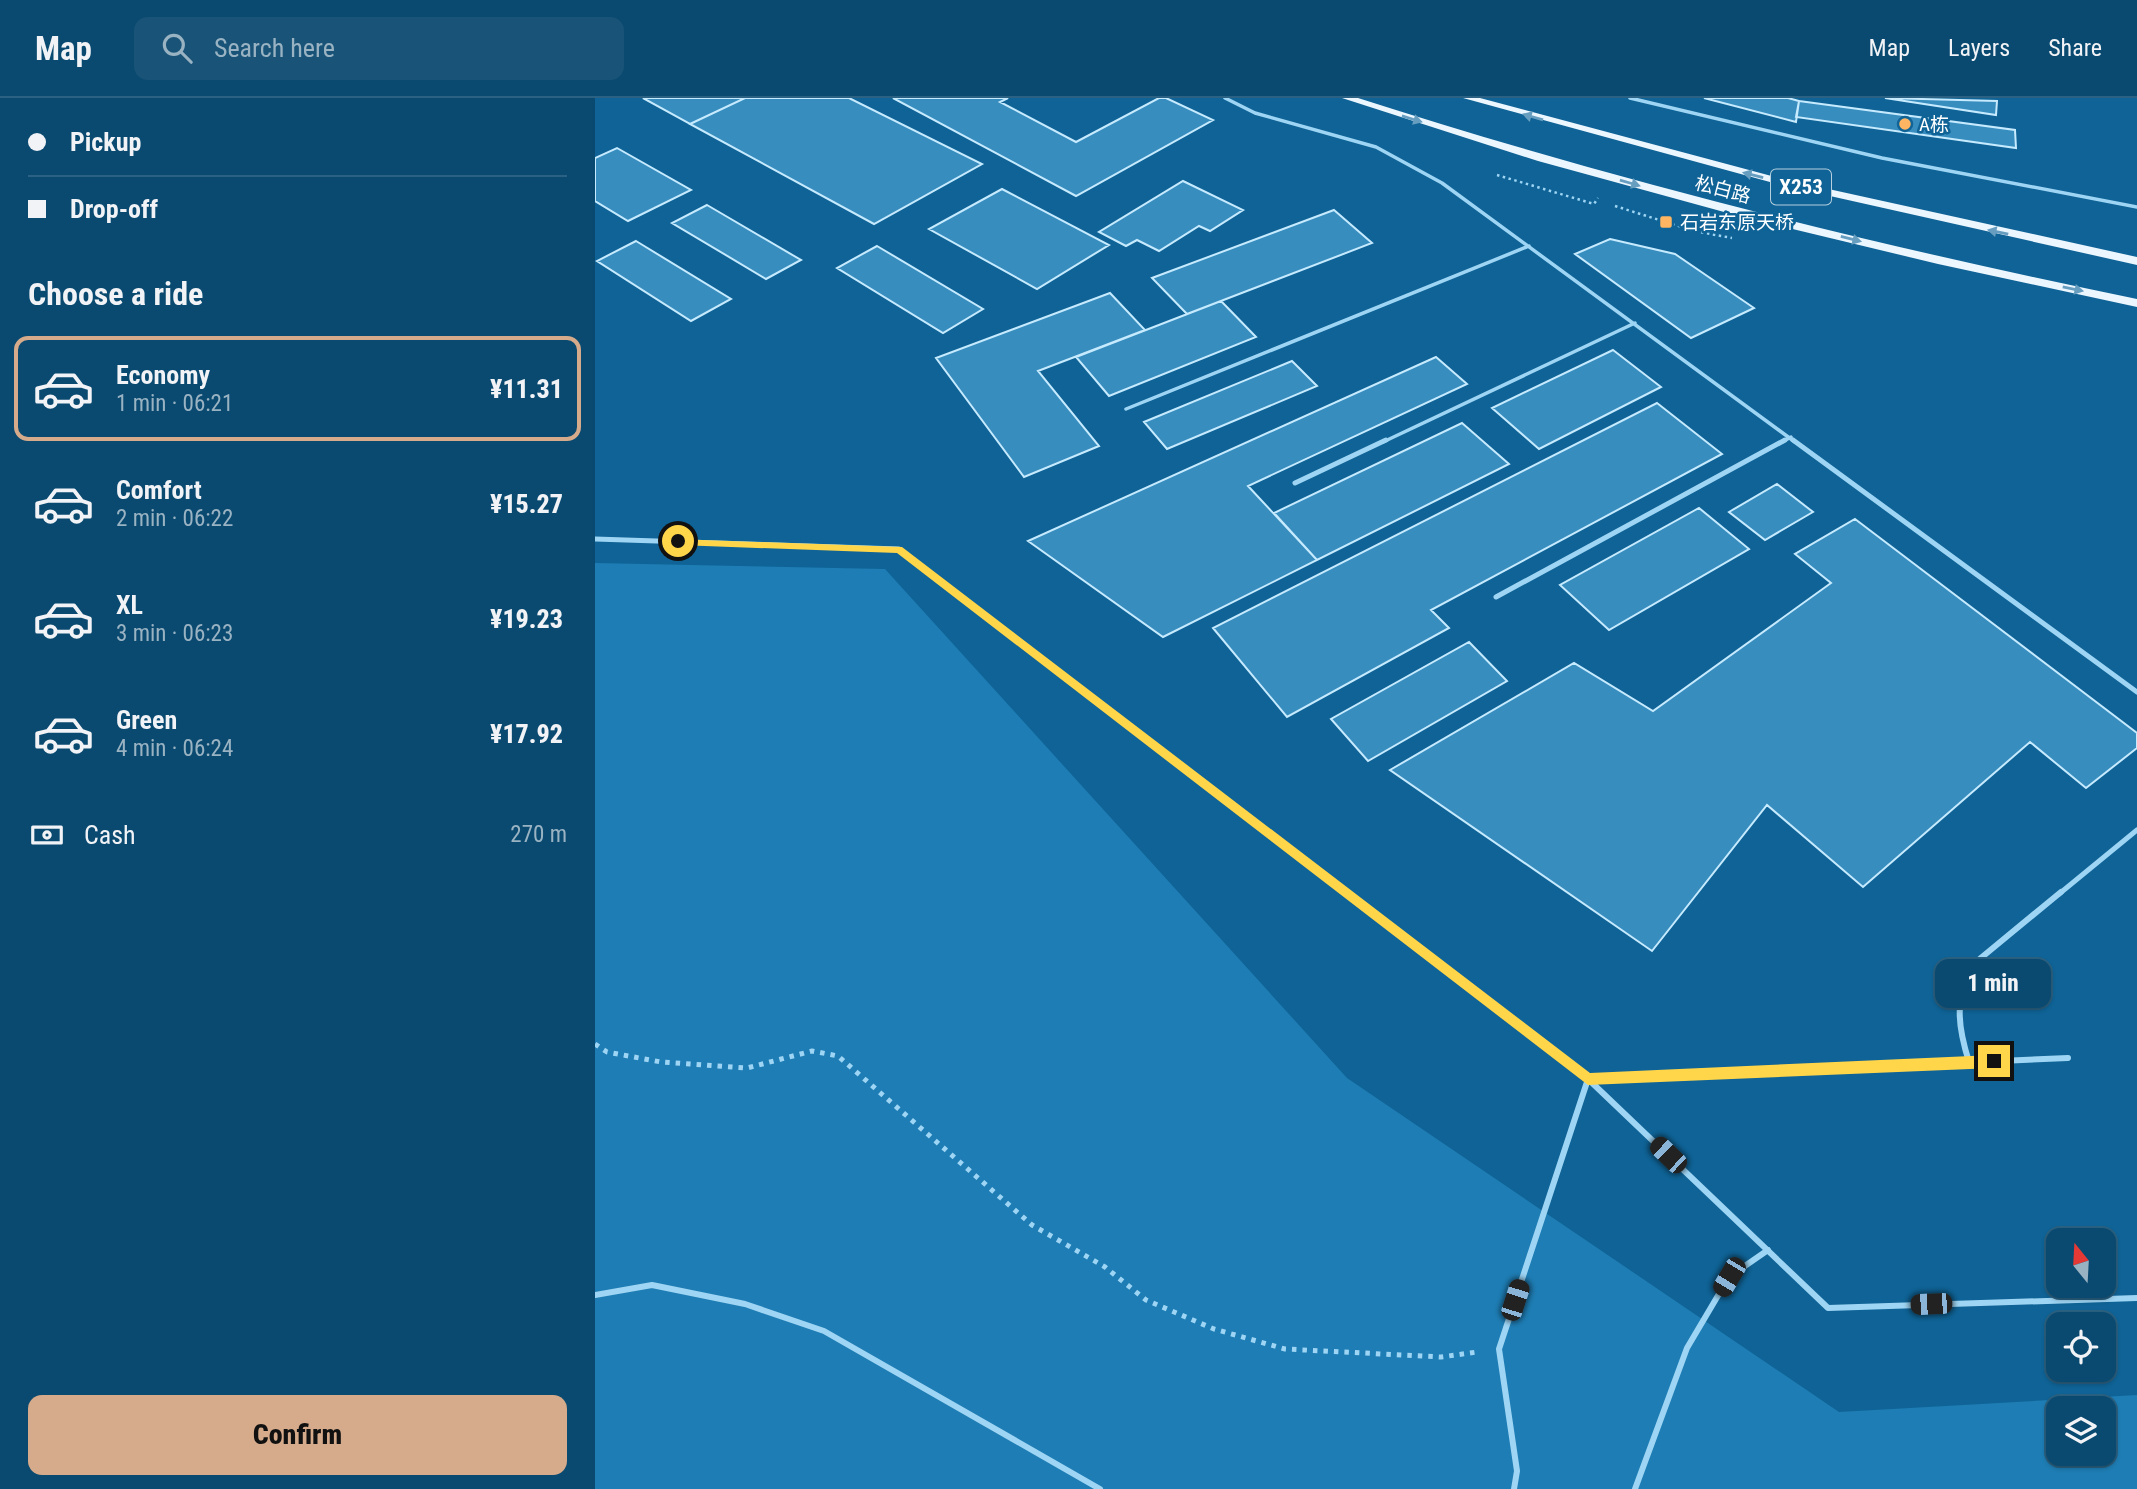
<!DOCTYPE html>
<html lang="en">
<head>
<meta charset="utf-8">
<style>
	:root { --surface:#0b4a70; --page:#195478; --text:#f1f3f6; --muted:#9ab3c3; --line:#2b6283; --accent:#d6ab8b }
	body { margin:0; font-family:"Roboto Condensed","Noto Sans SC",sans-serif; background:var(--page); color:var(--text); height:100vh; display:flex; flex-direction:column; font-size:26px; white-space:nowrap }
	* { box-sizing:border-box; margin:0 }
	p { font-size:23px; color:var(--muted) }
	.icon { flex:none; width:38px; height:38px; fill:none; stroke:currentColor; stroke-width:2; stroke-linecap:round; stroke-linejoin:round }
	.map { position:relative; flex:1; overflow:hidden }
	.drawer { display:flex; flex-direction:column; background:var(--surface); width:595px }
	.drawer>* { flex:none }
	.top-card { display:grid; align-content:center; height:154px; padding:0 28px; background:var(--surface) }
	.needle { width:46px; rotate:342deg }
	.fabs { position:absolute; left:1451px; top:1130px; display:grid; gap:14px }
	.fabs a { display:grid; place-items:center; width:70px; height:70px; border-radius:14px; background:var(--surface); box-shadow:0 2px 5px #0004,0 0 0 2px var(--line); font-size:35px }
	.end { position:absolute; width:32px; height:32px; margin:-16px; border:9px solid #ffd54a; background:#111; box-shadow:0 0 0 4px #111 }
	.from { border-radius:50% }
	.bubble { position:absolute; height:49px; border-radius:14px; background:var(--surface); box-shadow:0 2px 5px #0004,0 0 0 2px var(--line); font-size:23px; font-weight:800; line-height:49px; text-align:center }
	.car { position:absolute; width:21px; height:42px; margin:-21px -10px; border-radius:9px; box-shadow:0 0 5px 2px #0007; background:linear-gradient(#222 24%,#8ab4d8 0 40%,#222 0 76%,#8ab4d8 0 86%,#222 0) }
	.top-card b { display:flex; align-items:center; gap:24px; height:66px; font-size:26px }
	.top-card b+b { border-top:2px solid var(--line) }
	.top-card i { width:18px; height:18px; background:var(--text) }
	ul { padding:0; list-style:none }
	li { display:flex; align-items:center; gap:21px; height:105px; margin:0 14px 10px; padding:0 14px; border:4px solid transparent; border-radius:14px }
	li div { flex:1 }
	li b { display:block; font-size:26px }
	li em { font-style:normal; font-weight:800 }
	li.selected { border-color:var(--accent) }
	li>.icon { width:63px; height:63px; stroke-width:1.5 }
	h2 { padding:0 28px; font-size:32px; line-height:84px }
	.pay { display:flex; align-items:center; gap:18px; height:77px; padding:0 28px; font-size:26px }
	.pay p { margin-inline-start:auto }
	.primary-button { display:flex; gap:14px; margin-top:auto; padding:14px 28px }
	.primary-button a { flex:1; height:80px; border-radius:14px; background:var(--accent); color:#111; font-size:28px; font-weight:800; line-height:80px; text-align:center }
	header { display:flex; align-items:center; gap:42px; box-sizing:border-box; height:98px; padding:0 35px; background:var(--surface); border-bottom:2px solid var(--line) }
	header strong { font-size:33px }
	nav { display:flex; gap:38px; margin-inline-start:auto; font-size:24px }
	.search { width:490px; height:63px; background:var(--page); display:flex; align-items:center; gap:18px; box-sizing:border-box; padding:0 24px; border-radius:14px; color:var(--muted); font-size:26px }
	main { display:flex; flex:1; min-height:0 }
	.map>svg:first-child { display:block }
	.green { fill:#1e7db4; fill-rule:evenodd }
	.building { fill:#388dbf; stroke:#c6eafe; stroke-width:2 }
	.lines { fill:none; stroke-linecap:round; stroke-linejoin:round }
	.path-far1 { stroke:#9ed5f4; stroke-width:2.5; stroke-dasharray:2.5 3.5; stroke-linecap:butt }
	.path { stroke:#9ed5f4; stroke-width:5; stroke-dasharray:4.5 6; stroke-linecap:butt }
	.lane-far2 { stroke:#9ed5f4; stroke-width:3.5 }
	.lane-far1 { stroke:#9ed5f4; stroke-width:5 }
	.lane { stroke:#9ed5f4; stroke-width:6 }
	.primary { fill:#ebf6ff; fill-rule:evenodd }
	.oneway { fill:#679ec0 }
	.route { fill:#ffd54a }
	.poi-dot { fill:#ffb561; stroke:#0f6396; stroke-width:2.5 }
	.labels { text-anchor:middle; stroke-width:5; stroke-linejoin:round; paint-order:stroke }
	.far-poi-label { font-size:19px; fill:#fff; stroke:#0f6396; text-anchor:start }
	.far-street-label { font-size:19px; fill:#fff; stroke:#0f6396 }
	.shield { fill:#0f6396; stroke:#b7d0e0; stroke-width:2 }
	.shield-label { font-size:21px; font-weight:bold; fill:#fff }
</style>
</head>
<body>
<header>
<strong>Map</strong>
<div class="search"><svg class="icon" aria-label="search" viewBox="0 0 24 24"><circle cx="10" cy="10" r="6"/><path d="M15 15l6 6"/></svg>Search here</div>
<nav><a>Map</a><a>Layers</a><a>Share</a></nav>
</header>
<main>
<section class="drawer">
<div class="top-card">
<b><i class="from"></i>Pickup</b>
<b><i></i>Drop-off</b>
</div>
<h2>Choose a ride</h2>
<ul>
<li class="selected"><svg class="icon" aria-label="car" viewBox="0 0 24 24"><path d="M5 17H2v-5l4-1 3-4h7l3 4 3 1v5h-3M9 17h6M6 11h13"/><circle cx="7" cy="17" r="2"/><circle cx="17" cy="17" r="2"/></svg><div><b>Economy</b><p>1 min · 06:21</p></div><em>¥11.31</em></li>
<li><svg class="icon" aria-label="car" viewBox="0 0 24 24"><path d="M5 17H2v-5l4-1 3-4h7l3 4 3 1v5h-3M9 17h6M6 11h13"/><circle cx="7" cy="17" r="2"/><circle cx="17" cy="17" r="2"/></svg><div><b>Comfort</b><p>2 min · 06:22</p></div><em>¥15.27</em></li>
<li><svg class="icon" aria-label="car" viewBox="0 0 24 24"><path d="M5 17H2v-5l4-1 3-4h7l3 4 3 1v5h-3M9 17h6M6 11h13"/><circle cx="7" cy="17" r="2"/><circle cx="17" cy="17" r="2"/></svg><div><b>XL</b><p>3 min · 06:23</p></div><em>¥19.23</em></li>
<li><svg class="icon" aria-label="car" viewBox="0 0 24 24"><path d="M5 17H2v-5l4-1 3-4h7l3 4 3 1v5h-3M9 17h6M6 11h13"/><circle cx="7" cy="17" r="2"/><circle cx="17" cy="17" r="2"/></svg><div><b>Green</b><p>4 min · 06:24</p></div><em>¥17.92</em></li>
</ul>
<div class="pay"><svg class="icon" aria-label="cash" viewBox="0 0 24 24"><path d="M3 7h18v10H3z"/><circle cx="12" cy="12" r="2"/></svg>Cash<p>270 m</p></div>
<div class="primary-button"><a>Confirm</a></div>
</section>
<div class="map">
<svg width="1542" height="1391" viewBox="0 0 1542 1391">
	<rect width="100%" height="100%" fill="#0f6396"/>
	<path class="green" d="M 0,465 L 290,471 L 752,980 L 1244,1314 L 1542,1297 L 1542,1391 L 0,1391 ZM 1463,1311 L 1508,1311 L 1508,1356 L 1463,1356 Z"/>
	<path class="building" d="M 48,0 L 150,0 L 95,26 Z
		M 150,0 L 254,0 L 387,66 L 279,126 L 95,26 Z
		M 298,0 L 413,0 L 405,4 L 481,44 L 564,0 L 571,0 L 618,22 L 481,98 Z
		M 1109,0 L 1193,0 L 1204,3 L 1201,24 Z
		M 1290,0 L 1402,3 L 1401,17 Z
		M 1204,3 L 1420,32 L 1421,50 L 1201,19 Z
		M 22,50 L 96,92 L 33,123 L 0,103 L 0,60 Z
		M 588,83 L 648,112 L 615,133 L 604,128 L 564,153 L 542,142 L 531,148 L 504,134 Z
		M 407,91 L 514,147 L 442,191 L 334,131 Z
		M 112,107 L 206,162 L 171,181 L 77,125 Z
		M 739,112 L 777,145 L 592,216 L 557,180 Z
		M 1015,141 L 1080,156 L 1159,210 L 1096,240 L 980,156 Z
		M 41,143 L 136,201 L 96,223 L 2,163 Z
		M 282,148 L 388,211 L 348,235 L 242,170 Z
		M 515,195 L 550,232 L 443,273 L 504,348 L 429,379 L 341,260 Z
		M 626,203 L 661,239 L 514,298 L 481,259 Z
		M 1018,252 L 1066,289 L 944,351 L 897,310 Z
		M 841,259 L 872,286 L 653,388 L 722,462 L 568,539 L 433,443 Z
		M 697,263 L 722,288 L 572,351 L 549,324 Z
		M 1062,305 L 1127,356 L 836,512 L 854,530 L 692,619 L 618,530 Z
		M 867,325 L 914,366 L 722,462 L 679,415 Z
		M 1182,386 L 1218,414 L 1170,442 L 1134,414 Z
		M 1104,410 L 1154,451 L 1014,532 L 965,487 Z
		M 1260,421 L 1542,635 L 1542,650 L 1491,690 L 1435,644 L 1268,789 L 1172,707 L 1057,853 L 795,672 L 979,565 L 1058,613 L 1236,485 L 1200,456 Z
		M 874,544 L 912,583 L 773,663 L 736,621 Z"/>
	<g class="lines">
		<path class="path-far1" d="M 902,77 L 999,106 L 1003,100
			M 1020,108 L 1099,133 L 1137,140"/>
		<path class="path" d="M 0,946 L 12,954 L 66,964 L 152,970 L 217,953 L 243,958 L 437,1127 L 510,1169 L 551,1202 L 619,1231 L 690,1251 L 846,1259 L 882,1254"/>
		<path class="lane-far2" d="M 630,0 L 660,15 L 781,49 L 847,85 L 1200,344
			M 1035,0 L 1287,60 L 1542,109
			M 531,311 L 934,148
			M 788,344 L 1040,225
			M 1187,344 L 1196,339"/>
		<path class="lane-far1" d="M 1198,342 L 1542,594
			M 700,385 L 791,342
			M 0,441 L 304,451 L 752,796
			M 901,499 L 1190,342
			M 1464,796 L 1542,732"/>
		<path class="lane" d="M 750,794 L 993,981 L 1473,960
			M 1374,964 C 1362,926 1359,899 1381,864 L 1466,794
			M 0,1197 L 57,1187 L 150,1206 L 229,1233 L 505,1391
			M 919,1391 L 922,1373 L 904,1251 L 993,981 L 1233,1210 L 1542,1200
			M 1040,1391 L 1092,1250 L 1134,1179 L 1173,1152"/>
		<path class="primary" d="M 747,0 L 763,0 C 1019,82 1279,147 1542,201 L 1542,209 L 1343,166 L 1140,117 L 943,63 Z
			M 868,0 L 885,0 L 1188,81 L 1542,159 L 1542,167 L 1186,87 Z"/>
	</g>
	<defs><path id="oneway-solid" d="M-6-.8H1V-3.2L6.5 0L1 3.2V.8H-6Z" transform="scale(1.75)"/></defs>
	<g class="oneway">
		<use href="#oneway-solid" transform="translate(938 19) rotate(-164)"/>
		<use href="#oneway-solid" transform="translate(817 21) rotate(17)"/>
		<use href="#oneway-solid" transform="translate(1158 77) rotate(-166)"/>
		<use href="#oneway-solid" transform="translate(1035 85) rotate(16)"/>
		<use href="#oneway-solid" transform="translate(1403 134) rotate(-168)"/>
		<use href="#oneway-solid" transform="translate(1256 141) rotate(14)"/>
		<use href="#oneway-solid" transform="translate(1478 191) rotate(12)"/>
	</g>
	<path class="route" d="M 80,441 L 307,449 L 995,975 L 1399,957 L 1405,963 L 1399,970 L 993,987 L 302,455 L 83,447 L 80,446 Z"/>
	<g class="poi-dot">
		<circle cx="1310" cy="26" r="7"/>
		<rect x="1064" y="117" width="14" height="14" rx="3.5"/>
	</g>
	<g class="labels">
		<g class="far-poi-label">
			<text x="1324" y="33">A栋</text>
			<text x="1085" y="131">石岩东原天桥</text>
		</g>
		<g class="far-street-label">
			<text transform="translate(1128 91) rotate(15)" y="7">松白路</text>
		</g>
		<rect class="shield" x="1176" y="71.5" width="60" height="35" rx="5"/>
		<g class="shield-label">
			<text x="1206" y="96">X253</text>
		</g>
	</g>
</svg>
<div class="fabs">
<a><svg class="needle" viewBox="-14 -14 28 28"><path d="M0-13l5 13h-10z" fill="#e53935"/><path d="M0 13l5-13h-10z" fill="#9ab3c3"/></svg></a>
<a><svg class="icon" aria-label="locate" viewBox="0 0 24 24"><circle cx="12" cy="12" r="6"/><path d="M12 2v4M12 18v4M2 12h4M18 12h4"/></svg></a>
<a><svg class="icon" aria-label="layers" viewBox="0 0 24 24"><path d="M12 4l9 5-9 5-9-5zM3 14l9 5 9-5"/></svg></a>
</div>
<i class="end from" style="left:83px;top:443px"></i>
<i class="end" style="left:1399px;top:963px"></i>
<div class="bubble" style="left:1340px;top:861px;width:116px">1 min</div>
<i class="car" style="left:1073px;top:1057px;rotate:314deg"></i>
<i class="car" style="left:1134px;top:1179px;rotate:211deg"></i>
<i class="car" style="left:920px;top:1202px;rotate:18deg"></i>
<i class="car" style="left:1336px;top:1206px;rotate:268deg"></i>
</div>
</main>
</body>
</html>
